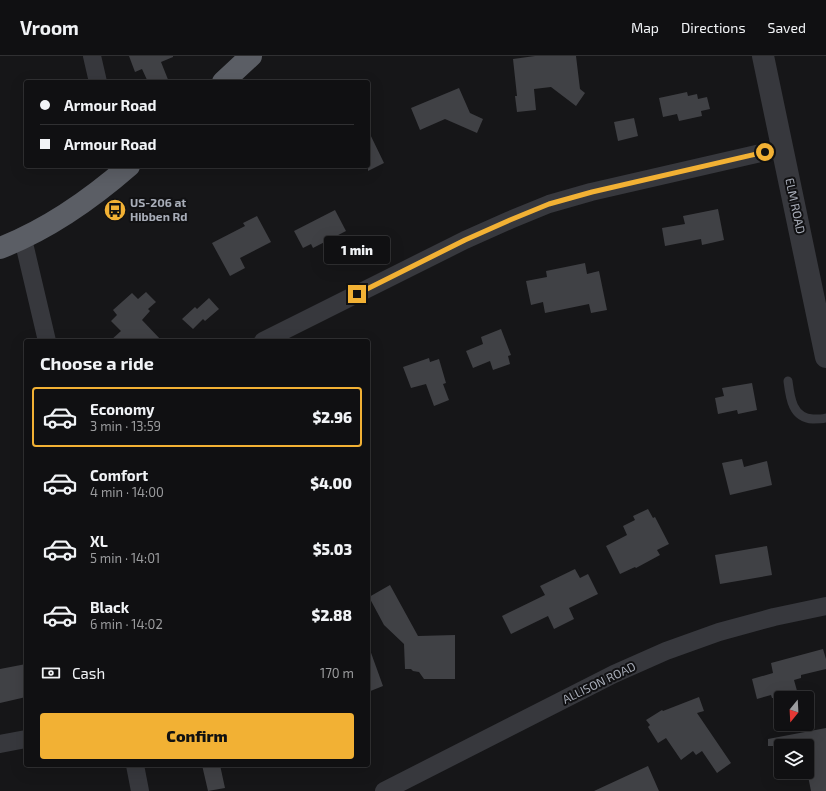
<!DOCTYPE html>
<html lang="en">
<head>
<meta charset="utf-8">
<style>
	:root { --surface:#101012; --page:#1e1e20; --text:#f1f3f6; --muted:#9c9d9f; --line:#303032; --accent:#f2b134 }
	body { margin:0; font-family:"Exo 2",sans-serif; background:var(--page); color:var(--text); height:100vh; display:flex; flex-direction:column; font-size:15px; white-space:nowrap }
	* { box-sizing:border-box; margin:0 }
	p { font-size:13px; color:var(--muted) }
	.icon { flex:none; width:22px; height:22px; fill:none; stroke:currentColor; stroke-width:2; stroke-linecap:round; stroke-linejoin:round }
	.map { position:relative; flex:1; overflow:hidden }
	.details { position:absolute; left:24px; top:283px; width:346px; height:428px; display:flex; flex-direction:column; background:var(--surface); border-radius:4px; box-shadow:0 4px 16px #0002,0 0 0 1px var(--line) }
	.details>* { flex:none }
	.guide { position:absolute; left:24px; top:24px; width:346px; height:88px; border-radius:4px; box-shadow:0 4px 16px #0002,0 0 0 1px var(--line); display:grid; align-content:center; height:88px; padding:0 16px; background:var(--surface) }
	.needle { width:26px; rotate:198deg }
	.controls { position:absolute; left:774px; top:635px; display:grid; gap:8px }
	.controls a { display:grid; place-items:center; width:40px; height:40px; border-radius:4px; background:var(--surface); box-shadow:0 4px 16px #0002,0 0 0 1px var(--line); font-size:20px }
	.end { position:absolute; width:18px; height:18px; margin:-9px; border:5px solid #f2b134; background:#111; box-shadow:0 0 0 2px #111 }
	.from { border-radius:50% }
	.bubble { position:absolute; height:28px; border-radius:4px; background:var(--surface); box-shadow:0 4px 16px #0002,0 0 0 1px var(--line); font-size:13px; font-weight:800; line-height:28px; text-align:center }
	.guide b { display:flex; align-items:center; gap:14px; height:38px; font-size:15px }
	.guide b+b { border-top:1px solid var(--line) }
	.guide i { width:10px; height:10px; background:var(--text) }
	ul { padding:0; list-style:none }
	li { display:flex; align-items:center; gap:12px; height:60px; margin:0 8px 6px; padding:0 8px; border:2px solid transparent; border-radius:4px }
	li div { flex:1 }
	li b { display:block; font-size:15px }
	li em { font-style:normal; font-weight:800 }
	li.current { border-color:var(--accent) }
	li>.icon { width:36px; height:36px; stroke-width:1.5 }
	h2 { padding:0 16px; font-size:18px; line-height:48px }
	.pay { display:flex; align-items:center; gap:10px; height:44px; padding:0 16px; font-size:15px }
	.pay p { margin-inline-start:auto }
	.action { display:flex; gap:8px; margin-top:auto; padding:8px 16px }
	.action a { flex:1; height:46px; border-radius:4px; background:var(--accent); color:#111; font-size:16px; font-weight:800; line-height:46px; text-align:center }
	header { display:flex; align-items:center; gap:24px; box-sizing:border-box; height:56px; padding:0 20px; background:var(--surface); border-bottom:1px solid var(--line) }
	header strong { font-size:19px }
	nav { display:flex; gap:22px; margin-inline-start:auto; font-size:14px }
	.map>svg:first-child { display:block }
	.building { fill:#404145 }
	.lines { fill:none; stroke-linecap:round; stroke-linejoin:round }
	.service { stroke:#37383d; stroke-width:9 }
	.minor { stroke:#37383d; stroke-width:18 }
	.tertiary { stroke:#37383d; stroke-width:22 }
	.trunk { stroke:#5b5e65; stroke-width:22 }
	.route { stroke:#f2b134; stroke-width:5 }
	.labels { text-anchor:middle; stroke-width:4; stroke-linejoin:round; paint-order:stroke }
	.poi-label { font-size:12px; font-weight:bold; fill:#a8adb8; stroke:#111113; text-anchor:start }
	.street-label { font-size:12px; fill:#a8adb8; stroke:#111113 }
</style>
</head>
<body>
<header>
<strong>Vroom</strong>
<nav><a>Map</a><a>Directions</a><a>Saved</a></nav>
</header>
<div class="map">
<svg width="826" height="735" viewBox="0 0 826 735">
	<rect width="100%" height="100%" fill="#161618"/>
	<path class="building" d="M 129,0 L 173,0 L 173,1 L 161,6 L 169,26 L 148,26 L 142,13 L 135,16 Z
		M 535,0 L 576,0 L 580,33 L 585,37 L 576,50 L 551,31 L 534,33 L 536,54 L 517,56 L 515,40 L 517,40 L 513,3 Z
		M 459,32 L 470,57 L 483,63 L 477,77 L 445,63 L 420,74 L 411,52 Z
		M 687,36 L 688,40 L 697,38 L 698,43 L 707,41 L 710,53 L 701,55 L 702,60 L 679,65 L 677,58 L 663,61 L 659,42 Z
		M 634,62 L 638,80 L 618,85 L 614,66 Z
		M 368,74 L 384,107 L 368,115 Z
		M 718,153 L 724,184 L 702,189 L 701,183 L 665,190 L 662,172 L 685,168 L 683,160 Z
		M 335,154 L 346,175 L 313,192 L 311,188 L 303,192 L 294,175 Z
		M 257,160 L 271,186 L 240,202 L 245,212 L 230,220 L 212,187 L 245,170 L 243,167 Z
		M 585,207 L 587,218 L 599,215 L 607,254 L 591,257 L 589,248 L 545,257 L 543,246 L 531,249 L 526,225 L 547,221 L 546,215 Z
		M 146,236 L 156,246 L 148,253 L 150,255 L 142,264 L 162,285 L 110,285 L 121,275 L 111,265 L 117,259 L 113,254 L 132,237 L 138,243 Z
		M 209,242 L 219,253 L 205,265 L 203,263 L 193,273 L 182,263 L 195,251 L 197,253 Z
		M 501,273 L 511,299 L 508,300 L 510,308 L 493,314 L 490,305 L 473,312 L 466,295 L 483,288 L 481,281 Z
		M 429,302 L 430,306 L 439,303 L 446,327 L 443,328 L 449,344 L 434,350 L 426,328 L 411,332 L 403,311 Z
		M 752,327 L 757,354 L 738,358 L 737,354 L 718,358 L 715,342 L 724,340 L 722,332 Z
		M 742,403 L 744,411 L 767,405 L 772,429 L 730,439 L 722,407 Z
		M 648,453 L 653,462 L 655,461 L 669,488 L 657,494 L 660,499 L 636,512 L 635,511 L 620,518 L 606,490 L 627,479 L 623,470 L 635,464 L 633,460 Z
		M 767,490 L 772,519 L 720,528 L 715,499 Z
		M 575,513 L 580,522 L 588,518 L 598,538 L 569,552 L 574,563 L 554,573 L 548,560 L 511,578 L 502,560 L 545,539 L 540,530 Z
		M 390,529 L 418,580 L 455,579 L 455,623 L 424,623 L 419,616 L 413,615 L 411,613 L 405,613 L 404,588 L 384,569 L 369,541 Z
		M 823,593 L 826,603 L 826,613 L 801,619 L 801,622 L 794,624 L 799,642 L 772,642 L 771,639 L 757,643 L 752,623 L 773,617 L 771,607 Z
		M 368,594 L 370,594 L 383,630 L 368,636 Z
		M 26,608 L 26,641 L 0,647 L 0,613 Z
		M 699,641 L 704,655 L 697,657 L 731,707 L 717,717 L 702,695 L 696,699 L 693,695 L 681,704 L 666,682 L 658,687 L 648,671 L 650,669 L 646,664 L 662,654 L 663,655 Z
		M 826,672 L 826,735 L 811,735 L 807,715 L 807,690 L 768,690 L 768,683 Z
		M 202,709 L 220,709 L 225,732 L 208,735 Z
		M 648,710 L 659,735 L 594,735 Z"/>
	<g class="lines">
		<path class="service" d="M 788,325 C 790,341 792,362 813,363 C 818,363 822,363 826,362"/>
		<path class="minor" d="M 92,0 L 98,26
			M 23,183 L 47,285
			M 263,285 L 465,184 L 510,164 L 549,148 L 591,136 L 783,92
			M 0,688 L 26,683
			M 135,709 L 140,735
			M 384,735 L 614,618 L 666,595 L 719,576 L 774,561 L 826,550"/>
		<path class="tertiary" d="M 763,0 L 826,301"/>
		<path class="trunk" d="M 223,26 L 251,0
			M 0,192 C 49,173 90,144 129,110"/>
	</g>
	<g class="lines">
		<path class="route" d="M 357,238 L 465,184 L 510,164 L 549,148 L 592,136 L 765,96"/>
	</g>
	<defs>
		<g id="bus-disc" transform="scale(1.15)"><circle r="9.5" fill="#f2b134" stroke="#111113"/><path d="M-5-6H5V4H4V6H2V4H-2V6H-4V4H-5ZM-3.5-4V0h7V-4ZM-3.5 1.2v1.5H-2V1.2ZM2 1.2v1.5H3.5V1.2Z" fill="#111"/></g>
	</defs>
	<g fill-rule="evenodd">
		<use href="#bus-disc" x="115" y="154"/>
	</g>
	<g class="labels">
		<g class="poi-label">
			<text x="130" y="151">US-206 at<tspan x="130" dy="14">Hibben Rd</tspan></text>
		</g>
		<g class="street-label">
			<text transform="translate(795 150) rotate(78)" y="4">ELM ROAD</text>
			<text transform="translate(599 627) rotate(-26)" y="4">ALLISON ROAD</text>
		</g>
	</g>
</svg>
<div class="controls">
<a><svg class="needle" viewBox="-14 -14 28 28"><path d="M0-13l5 13h-10z" fill="#e53935"/><path d="M0 13l5-13h-10z" fill="#9c9d9f"/></svg></a>
<a><svg class="icon" aria-label="layers" viewBox="0 0 24 24"><path d="M12 4l9 5-9 5-9-5zM3 14l9 5 9-5"/></svg></a>
</div>
<i class="end from" style="left:765px;top:96px"></i>
<i class="end" style="left:357px;top:238px"></i>
<div class="bubble" style="left:324px;top:180px;width:66px">1 min</div>
<div class="guide">
<b><i class="from"></i>Armour Road</b>
<b><i></i>Armour Road</b>
</div>
<section class="details">
<h2>Choose a ride</h2>
<ul>
<li class="current"><svg class="icon" aria-label="car" viewBox="0 0 24 24"><path d="M5 17H2v-5l4-1 3-4h7l3 4 3 1v5h-3M9 17h6M6 11h13"/><circle cx="7" cy="17" r="2"/><circle cx="17" cy="17" r="2"/></svg><div><b>Economy</b><p>3 min · 13:59</p></div><em>$2.96</em></li>
<li><svg class="icon" aria-label="car" viewBox="0 0 24 24"><path d="M5 17H2v-5l4-1 3-4h7l3 4 3 1v5h-3M9 17h6M6 11h13"/><circle cx="7" cy="17" r="2"/><circle cx="17" cy="17" r="2"/></svg><div><b>Comfort</b><p>4 min · 14:00</p></div><em>$4.00</em></li>
<li><svg class="icon" aria-label="car" viewBox="0 0 24 24"><path d="M5 17H2v-5l4-1 3-4h7l3 4 3 1v5h-3M9 17h6M6 11h13"/><circle cx="7" cy="17" r="2"/><circle cx="17" cy="17" r="2"/></svg><div><b>XL</b><p>5 min · 14:01</p></div><em>$5.03</em></li>
<li><svg class="icon" aria-label="car" viewBox="0 0 24 24"><path d="M5 17H2v-5l4-1 3-4h7l3 4 3 1v5h-3M9 17h6M6 11h13"/><circle cx="7" cy="17" r="2"/><circle cx="17" cy="17" r="2"/></svg><div><b>Black</b><p>6 min · 14:02</p></div><em>$2.88</em></li>
</ul>
<div class="pay"><svg class="icon" aria-label="cash" viewBox="0 0 24 24"><path d="M3 7h18v10H3z"/><circle cx="12" cy="12" r="2"/></svg>Cash<p>170 m</p></div>
<div class="action"><a>Confirm</a></div>
</section>
</div>
</body>
</html>
